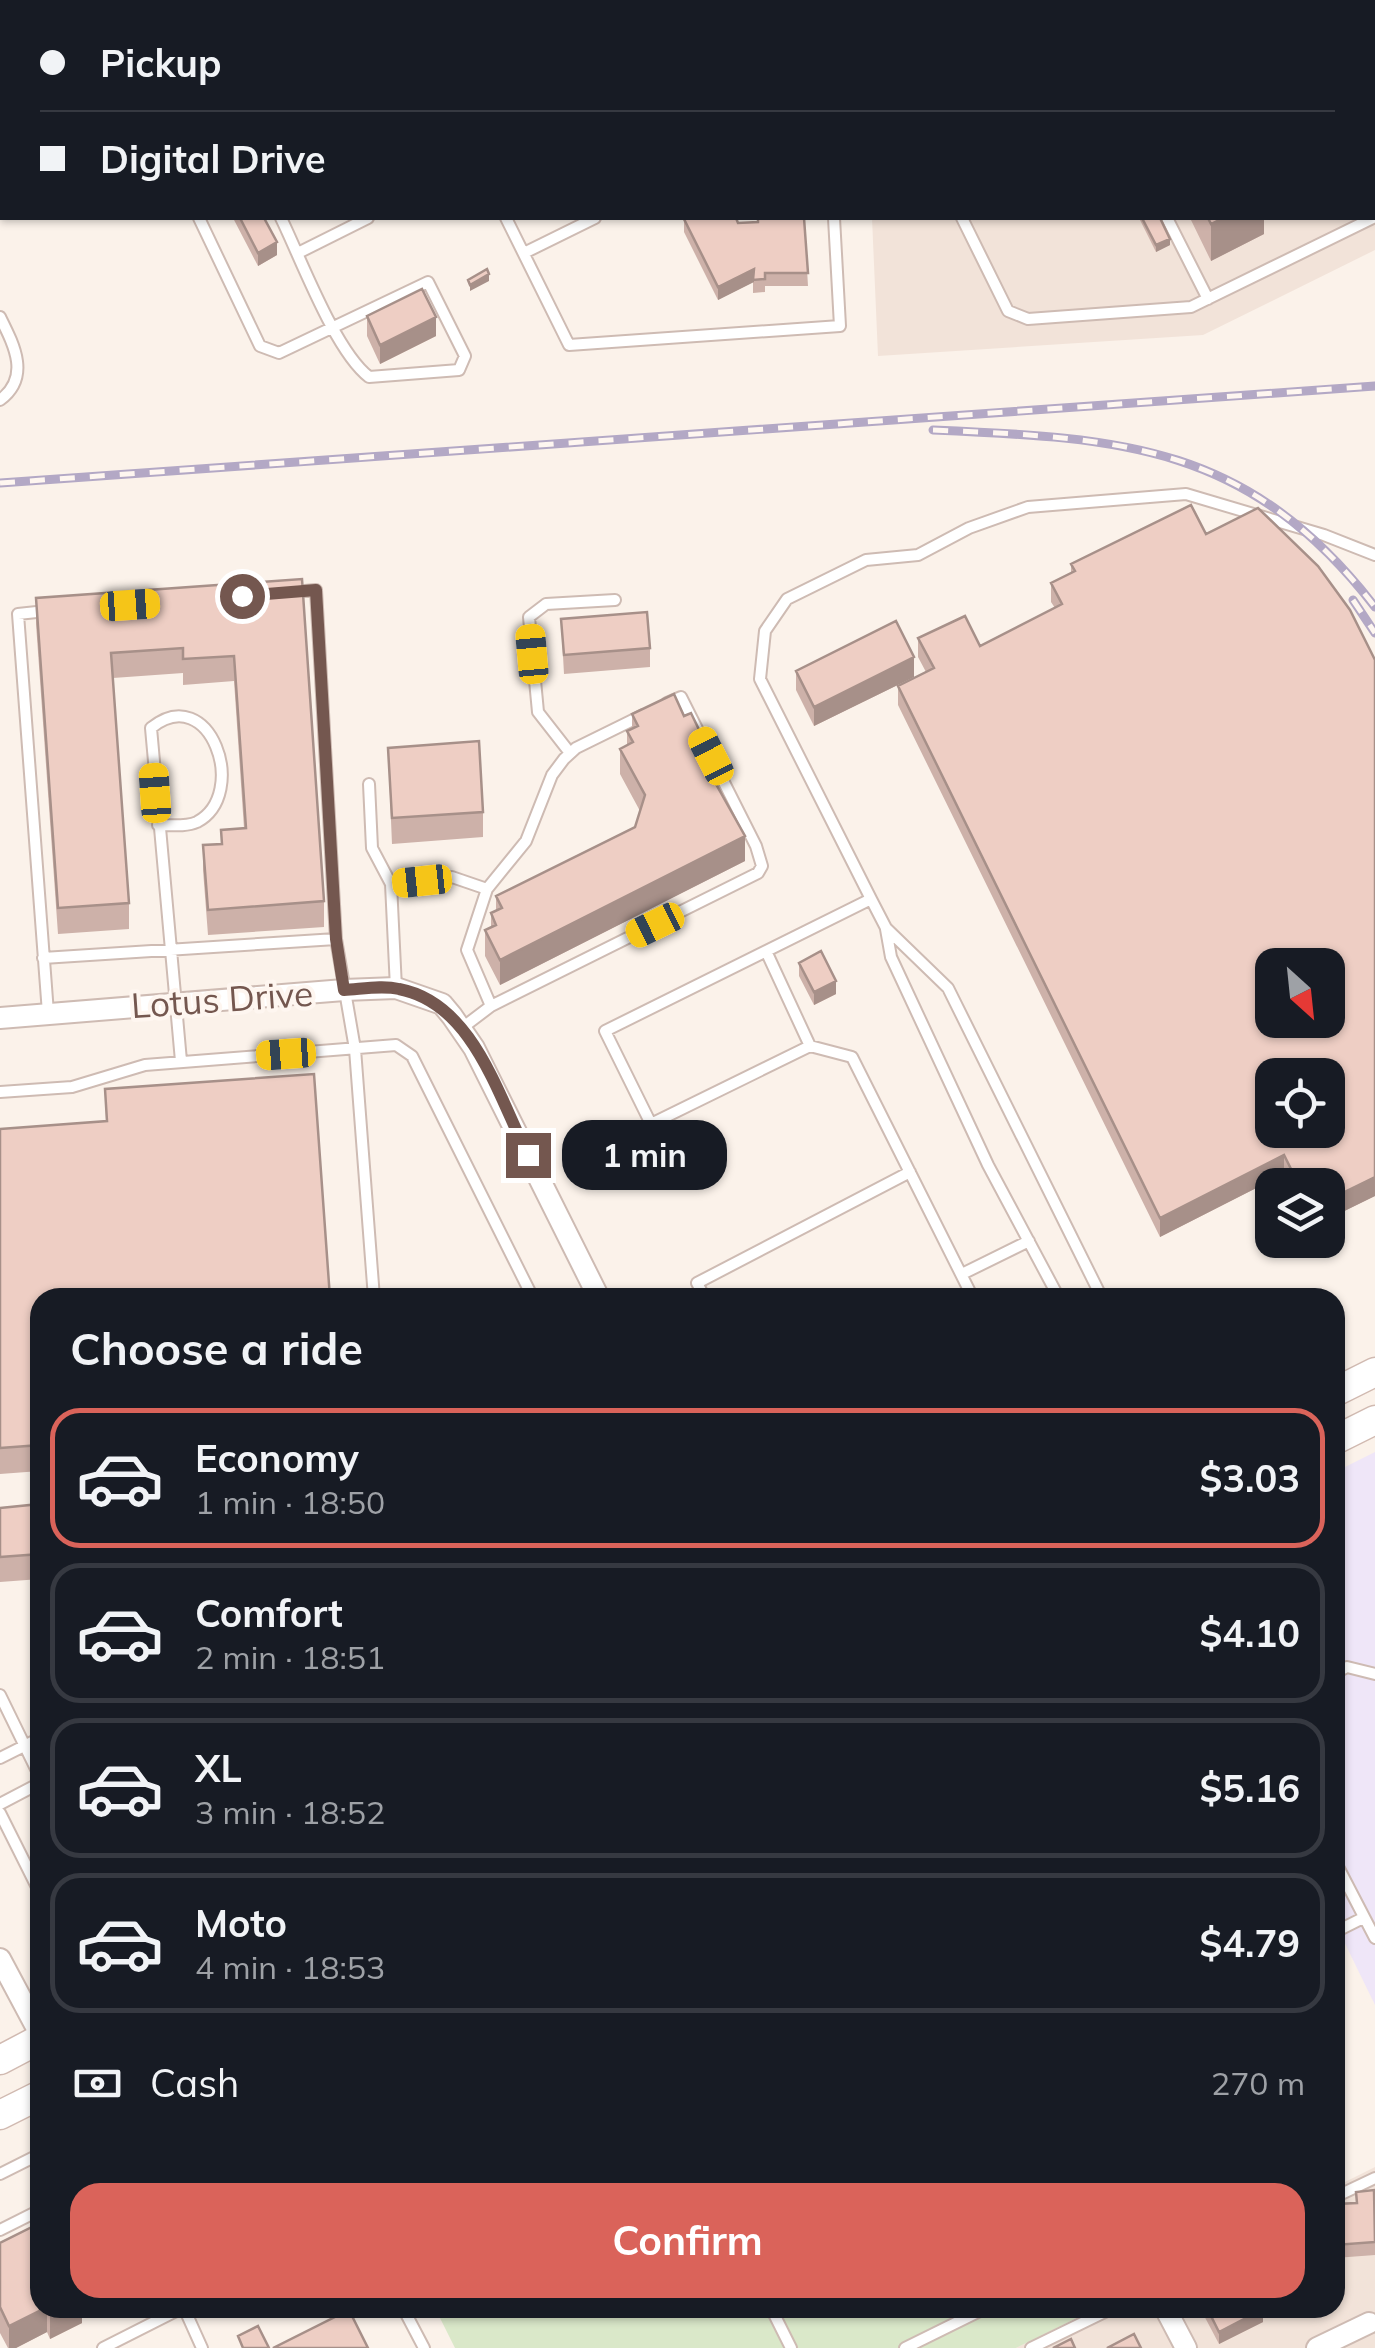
<!DOCTYPE html>
<html lang="en">
<head>
<meta charset="utf-8">
<style>
	:root { --surface:#171b24; --page:#20242c; --text:#f1f3f6; --muted:#9ea1a6; --line:#363941; --accent:#da635a }
	body { margin:0; font-family:Mulish,sans-serif; background:var(--page); color:var(--text); height:100vh; display:flex; flex-direction:column; font-size:38px; white-space:nowrap }
	* { box-sizing:border-box; margin:0 }
	p { font-size:32px; color:var(--muted) }
	.icon { flex:none; width:55px; height:55px; fill:none; stroke:currentColor; stroke-width:2; stroke-linecap:round; stroke-linejoin:round }
	.map { position:relative; flex:1; overflow:hidden }
	.drawer { position:absolute; left:30px; top:1288px; width:1315px; height:1030px; display:flex; flex-direction:column; background:var(--surface); border-radius:30px; box-shadow:0 2px 8px #0004 }
	.drawer>* { flex:none }
	.top-card { position:absolute; left:0px; top:0px; width:1375px; height:220px; box-shadow:0 2px 8px #0004; display:grid; align-content:center; height:220px; padding:0 40px; background:var(--surface) }
	.needle { width:65px; rotate:153deg }
	.fabs { position:absolute; left:1255px; top:948px; display:grid; gap:20px }
	.fabs a { display:grid; place-items:center; width:90px; height:90px; border-radius:20px; background:var(--surface); box-shadow:0 2px 8px #0004; font-size:50px }
	.end { position:absolute; width:45px; height:45px; margin:-22px; border:12px solid #74574f; background:#fff; box-shadow:0 0 0 5px #fff }
	.from { border-radius:50% }
	.bubble { position:absolute; height:70px; border-radius:30px; background:var(--surface); box-shadow:0 2px 8px #0004; font-size:32px; font-weight:700; line-height:70px; text-align:center }
	.car { position:absolute; width:30px; height:60px; margin:-30px -15px; border-radius:12px; box-shadow:0 0 8px 2px #0007; background:linear-gradient(#f5c518 24%,#345 0 40%,#f5c518 0 76%,#345 0 86%,#f5c518 0) }
	.top-card b { display:flex; align-items:center; gap:35px; height:95px; font-size:38px }
	.top-card b+b { border-top:2px solid var(--line) }
	.top-card i { width:25px; height:25px; background:var(--text) }
	ul { padding:0; list-style:none }
	li { display:flex; align-items:center; gap:30px; height:140px; margin:0 20px 15px; padding:0 20px; border:5px solid var(--line); border-radius:30px }
	li div { flex:1 }
	li b { display:block; font-size:38px }
	li em { font-style:normal; font-weight:700 }
	li.current { border-color:var(--accent) }
	li>.icon { width:90px; height:90px; stroke-width:1.5 }
	h2 { padding:0 40px; font-size:45px; line-height:120px }
	.pay { display:flex; align-items:center; gap:25px; height:110px; padding:0 40px; font-size:38px }
	.pay p { margin-inline-start:auto }
	.cta { display:flex; gap:20px; margin-top:auto; padding:20px 40px }
	.cta a { flex:1; height:115px; border-radius:30px; background:var(--accent); color:#fff; font-size:40px; font-weight:700; line-height:115px; text-align:center }
	.map>svg:first-child { display:block }
	.residential { fill:#f2e3d9 }
	.education { fill:#efe6f8 }
	.grass { fill:#dae8c9 }
	.lines { fill:none; stroke-linecap:round; stroke-linejoin:round }
	.lane-casing { stroke:#cebbb3; stroke-width:14 }
	.street-casing { stroke:#cebbb3; stroke-width:24 }
	.secondary-casing { stroke:#d1bab1; stroke-width:31 }
	.lane { stroke:#fff; stroke-width:10 }
	.street { stroke:#fff; stroke-width:20 }
	.secondary { stroke:#fff; stroke-width:28 }
	.rail-casing { stroke:#b3a8c5; stroke-width:9 }
	.rail { stroke:#fef6f0; stroke-width:5; stroke-dasharray:15; stroke-linecap:butt }
	.wall { fill:#cdb1a9 }
	.shaded-wall { fill:#a79089 }
	.building { fill:#eecec4; stroke:#a79089; stroke-width:2.5; fill-rule:evenodd }
	.route { stroke:#74574f; stroke-width:12 }
	.labels { text-anchor:middle; stroke-width:8; stroke-linejoin:round; paint-order:stroke }
	.street-label { font-size:35px; fill:#74574f; stroke:#fef6f0 }
</style>
</head>
<body>
<div class="map">
<svg width="1375" height="2348" viewBox="0 0 1375 2348">
	<rect width="100%" height="100%" fill="#fbf2ea"/>
	<path class="residential" d="M 823,0 L 1375,0 L 1375,250 L 1203,335 L 878,356 L 872,218 L 1372,218 L 1372,2 Z
		M 1375,2167 L 1375,2348 L 1016,2348 L 1097,2308 L 1335,2308 L 1335,2187 Z"/>
	<path class="education" d="M 1375,1452 L 1375,2005 L 1335,1923 L 1335,1472 Z"/>
	<path class="grass" d="M 923,0 L 1151,0 L 1152,2 L 925,2 Z
		M 435,2308 L 1097,2308 L 1016,2348 L 455,2348 Z"/>
	<g class="lines">
		<g class="lane-casing">
			<path id="lane" d="M 345,0 L 347,2
				M 397,0 L 398,2
				M 606,0 L 607,2
				M 657,0 L 659,2
				M 853,0 L 854,2
				M 1348,0 L 1349,2
				M 765,2 L 770,0
				M 1372,50 L 1375,55
				M 1372,178 L 1375,183
				M 0,190 L 2,190
				M 199,218 L 260,346 L 279,353 L 428,282 L 465,356 L 459,370 L 369,377 C 335,351 301,259 281,218
				M 506,218 L 569,345 L 840,326 L 834,218
				M 962,218 L 1008,311 L 1028,319 L 1191,307 L 1375,217
				M 1167,218 L 1208,299
				M 298,253 L 368,218
				M 524,253 L 595,218
				M 0,317 C 14,345 31,377 0,400
				M 46,611 L 18,614 L 48,1013
				M 570,753 L 538,712 L 529,617 L 546,604 L 615,600
				M 369,784 L 372,848 L 391,884 L 396,988
				M 158,825 C 170,825 186,827 197,822 C 250,794 210,680 151,728 L 181,1061
				M 391,884 L 452,877 L 487,889 L 467,950 L 491,1006 L 462,1028
				M 487,889 L 526,841 L 552,775 L 564,759 L 576,748 L 643,715
				M 886,929 L 891,957 L 988,1165 L 1059,1298
				M 336,939 L 355,1049 L 374,1298
				M 766,951 L 810,1046 L 651,1124 L 605,1031 L 871,899
				M 43,958 L 336,939 L 316,590 L 293,592
				M 491,1006 L 758,873 L 762,866 L 756,846 L 681,697 L 667,703
				M 810,1046 L 852,1057 L 973,1298
				M 0,1092 L 72,1087 L 145,1065 L 396,1045 L 412,1056 L 533,1298
				M 962,1274 L 1029,1241
				M 705,1298 L 697,1283 L 910,1172
				M 1102,1298 L 948,988 L 886,928 L 871,899 L 760,679 L 765,631 L 787,599 L 866,560 L 918,555 L 969,528 L 1028,507 L 1186,494 L 1324,535 L 1375,555
				M 1335,1673 L 1347,1667 L 1375,1674
				M 0,1695 L 40,1777
				M 0,1758 L 40,1738
				M 0,1804 L 40,1783
				M 0,1813 L 40,1893
				M 1335,1861 L 1375,1938
				M 1335,1932 L 1363,1918
				M 0,2174 L 40,2154
				M 1335,2197 L 1375,2178
				M 0,2230 L 40,2210
				M 184,2308 L 202,2348
				M 403,2308 L 424,2348
				M 771,2308 L 791,2348
				M 103,2348 L 182,2308
				M 905,2348 L 986,2308
				M 1031,2348 L 1113,2308"/>
		</g>
		<g class="street-casing">
			<path id="street" d="M 0,1018 L 344,990 L 396,988 L 442,1004 L 452,1016 L 474,1048 L 599,1298
				M 0,1959 L 40,2034
				M 1165,2308 L 1186,2348
				M 1317,2348 L 1369,2323"/>
		</g>
		<g class="secondary-casing">
			<path id="secondary" d="M 1335,1392 L 1375,1372
				M 1335,1440 L 1375,1420
				M 0,2060 L 40,2039
				M 0,2115 L 40,2095"/>
		</g>
		<use href="#lane" class="lane"/>
		<use href="#street" class="street"/>
		<use href="#secondary" class="secondary"/>
		<g class="rail-casing">
			<path id="rail" d="M 933,430 C 1123,438 1249,444 1375,607
				M 0,483 L 1375,386
				M 1353,600 L 1375,633"/>
		</g>
		<use href="#rail" class="rail"/>
	</g>
	<path class="wall" d="M 0,0 L 2,2 L 2,73 L 0,68 Z
		M 220,0 L 299,0 L 299,2 L 221,2 Z
		M 233,218 L 264,218 L 277,255 L 258,266 Z
		M 757,218 L 804,218 L 808,286 L 765,286 L 765,292 L 753,293 L 753,282 L 718,300 L 684,232 L 684,219 L 738,223 L 758,222 Z
		M 1139,218 L 1160,218 L 1170,245 L 1156,252 Z
		M 1190,218 L 1264,218 L 1264,234 L 1211,261 Z
		M 367,316 L 436,336 L 380,364 L 367,336 Z
		M 1206,534 L 1375,660 L 1375,1196 L 1328,1219 L 1328,1185 L 1289,1185 L 1284,1174 L 1160,1237 L 898,705 L 898,686 L 926,672 L 918,657 L 918,638 L 980,646 L 1055,608 L 1051,602 L 1051,583 L 1071,573 L 1071,564 Z
		M 302,579 L 324,901 L 324,927 L 208,935 L 203,870 L 203,845 L 221,844 L 221,830 L 244,828 L 234,681 L 183,685 L 183,673 L 113,678 L 129,903 L 129,929 L 58,934 L 36,624 L 36,598 Z
		M 561,619 L 650,648 L 650,667 L 564,674 Z
		M 796,671 L 914,677 L 814,726 L 796,690 Z
		M 632,714 L 703,762 L 745,861 L 500,985 L 485,956 L 485,930 L 491,927 L 491,913 L 496,911 L 496,896 L 635,827 L 640,811 L 620,774 L 620,749 L 627,745 L 627,731 L 632,729 Z
		M 388,748 L 483,812 L 483,837 L 392,844 Z
		M 799,963 L 836,994 L 814,1005 L 799,976 Z
		M 314,1074 L 40,1298 L 40,1471 L 0,1474 L 0,1129 L 106,1121 L 105,1089 Z
		M 40,1504 L 40,1579 L 0,1582 L 0,1508 Z
		M 1335,2204 L 1375,2206 L 1375,2255 L 1335,2258 Z
		M 0,2243 L 96,2308 L 82,2315 L 82,2323 L 50,2339 L 47,2332 L 16,2348 L 8,2348 L 0,2333 Z
		M 1200,2308 L 1262,2308 L 1263,2322 L 1219,2344 Z"/>
	<path class="shaded-wall" d="M 111,0 L 186,0 L 181,2 L 106,2 Z
		M 237,0 L 299,0 L 299,2 L 237,2 Z
		M 1285,0 L 1338,0 L 1338,2 L 1284,2 Z
		M 1223,218 L 1264,218 L 1264,234 L 1211,261 L 1211,224 Z
		M 1170,239 L 1170,245 L 1156,252 L 1156,245 Z
		M 277,242 L 277,255 L 258,266 L 258,253 Z
		M 754,269 L 754,282 L 718,300 L 718,287 Z
		M 489,274 L 489,281 L 470,291 L 470,285 Z
		M 436,317 L 436,336 L 380,364 L 380,345 Z
		M 914,657 L 914,677 L 814,726 L 814,707 Z
		M 703,738 L 703,764 L 693,743 Z
		M 745,836 L 745,861 L 500,985 L 500,960 Z
		M 836,981 L 836,994 L 814,1005 L 814,992 Z
		M 1284,1155 L 1284,1174 L 1160,1237 L 1160,1218 Z
		M 1375,1177 L 1375,1196 L 1328,1219 L 1328,1200 Z
		M 47,2308 L 47,2332 L 16,2348 L 9,2348 L 9,2326 Z
		M 62,2308 L 96,2308 L 82,2315 L 82,2323 L 50,2339 L 50,2314 Z
		M 1263,2309 L 1263,2322 L 1219,2344 L 1219,2332 Z"/>
	<path class="building" d="M 0,0 L 111,0 L 106,2 L 2,2 L 2,36 L 0,31 Z
		M 441,0 L 514,0 L 515,2 L 442,2 Z
		M 692,0 L 716,0 L 711,2 L 693,2 Z
		M 1215,0 L 1285,0 L 1285,2 L 1216,2 Z
		M 1372,110 L 1375,115 L 1375,151 L 1372,146 Z
		M 240,218 L 264,218 L 277,242 L 258,253 Z
		M 688,218 L 736,218 L 738,223 L 758,222 L 758,218 L 804,218 L 808,273 L 765,273 L 765,279 L 753,280 L 754,269 L 718,287 L 684,219 Z
		M 1142,218 L 1160,218 L 1170,239 L 1156,245 Z
		M 1208,218 L 1223,218 L 1211,224 Z
		M 487,269 L 489,274 L 470,285 L 468,280 Z
		M 422,289 L 436,317 L 380,345 L 367,316 Z
		M 1191,505 L 1206,534 L 1258,508 L 1318,566 L 1350,610 L 1375,660 L 1375,1177 L 1328,1200 L 1328,1185 L 1299,1185 L 1284,1155 L 1160,1218 L 898,686 L 934,668 L 918,638 L 965,616 L 980,646 L 1062,604 L 1051,583 L 1075,571 L 1071,564 ZM 1272,965 L 1328,965 L 1328,1020 L 1272,1020 ZM 1272,1075 L 1328,1075 L 1328,1130 L 1272,1130 Z
		M 302,579 L 324,901 L 208,910 L 203,845 L 222,844 L 221,830 L 246,828 L 234,656 L 183,659 L 183,648 L 111,653 L 129,903 L 58,908 L 36,598 Z
		M 647,612 L 650,648 L 564,655 L 561,619 Z
		M 896,621 L 914,657 L 814,707 L 796,671 Z
		M 674,694 L 684,716 L 691,713 L 703,738 L 693,743 L 745,836 L 500,960 L 485,930 L 496,925 L 491,913 L 502,908 L 496,896 L 635,827 L 645,795 L 620,749 L 633,742 L 627,731 L 638,726 L 632,714 Z
		M 479,741 L 483,812 L 392,818 L 388,748 Z
		M 821,951 L 836,981 L 814,992 L 799,963 Z
		M 314,1074 L 330,1298 L 40,1298 L 40,1445 L 0,1448 L 0,1129 L 107,1121 L 105,1089 Z
		M 40,1504 L 40,1554 L 0,1557 L 0,1508 Z
		M 1374,2190 L 1375,2242 L 1335,2245 L 1335,2204 L 1357,2203 L 1356,2192 Z
		M 40,2223 L 40,2308 L 45,2308 L 9,2326 L 0,2307 L 0,2243 Z
		M 47,2308 L 62,2308 L 50,2314 Z
		M 1207,2308 L 1262,2308 L 1263,2309 L 1219,2332 Z
		M 349,2310 L 368,2348 L 273,2348 Z
		M 258,2326 L 269,2348 L 243,2348 L 238,2336 Z
		M 1134,2334 L 1141,2348 L 1107,2348 Z
		M 1071,2339 L 1075,2348 L 1053,2348 Z"/>
	<g class="lines">
		<path class="route" d="M 242,596 L 316,590 L 336,939 L 344,990 C 362,989 382,985 399,989 C 473,1003 498,1096 528,1155"/>
	</g>
	<g class="labels">
		<g class="street-label">
			<text transform="translate(222 1000) rotate(-4)" y="12">Lotus Drive</text>
		</g>
	</g>
</svg>
<div class="fabs">
<a><svg class="needle" viewBox="-14 -14 28 28"><path d="M0-13l5 13h-10z" fill="#e53935"/><path d="M0 13l5-13h-10z" fill="#9ea1a6"/></svg></a>
<a><svg class="icon" aria-label="locate" viewBox="0 0 24 24"><circle cx="12" cy="12" r="6"/><path d="M12 2v4M12 18v4M2 12h4M18 12h4"/></svg></a>
<a><svg class="icon" aria-label="layers" viewBox="0 0 24 24"><path d="M12 4l9 5-9 5-9-5zM3 14l9 5 9-5"/></svg></a>
</div>
<i class="end from" style="left:242px;top:596px"></i>
<i class="end" style="left:528px;top:1155px"></i>
<div class="bubble" style="left:562px;top:1120px;width:165px">1 min</div>
<i class="car" style="left:130px;top:605px;rotate:86deg"></i>
<i class="car" style="left:532px;top:654px;rotate:355deg"></i>
<i class="car" style="left:711px;top:756px;rotate:333deg"></i>
<i class="car" style="left:155px;top:793px;rotate:356deg"></i>
<i class="car" style="left:422px;top:881px;rotate:264deg"></i>
<i class="car" style="left:655px;top:925px;rotate:244deg"></i>
<i class="car" style="left:286px;top:1054px;rotate:266deg"></i>
<div class="top-card">
<b><i class="from"></i>Pickup</b>
<b><i></i>Digital Drive</b>
</div>
<section class="drawer">
<h2>Choose a ride</h2>
<ul>
<li class="current"><svg class="icon" aria-label="car" viewBox="0 0 24 24"><path d="M5 17H2v-5l4-1 3-4h7l3 4 3 1v5h-3M9 17h6M6 11h13"/><circle cx="7" cy="17" r="2"/><circle cx="17" cy="17" r="2"/></svg><div><b>Economy</b><p>1 min · 18:50</p></div><em>$3.03</em></li>
<li><svg class="icon" aria-label="car" viewBox="0 0 24 24"><path d="M5 17H2v-5l4-1 3-4h7l3 4 3 1v5h-3M9 17h6M6 11h13"/><circle cx="7" cy="17" r="2"/><circle cx="17" cy="17" r="2"/></svg><div><b>Comfort</b><p>2 min · 18:51</p></div><em>$4.10</em></li>
<li><svg class="icon" aria-label="car" viewBox="0 0 24 24"><path d="M5 17H2v-5l4-1 3-4h7l3 4 3 1v5h-3M9 17h6M6 11h13"/><circle cx="7" cy="17" r="2"/><circle cx="17" cy="17" r="2"/></svg><div><b>XL</b><p>3 min · 18:52</p></div><em>$5.16</em></li>
<li><svg class="icon" aria-label="car" viewBox="0 0 24 24"><path d="M5 17H2v-5l4-1 3-4h7l3 4 3 1v5h-3M9 17h6M6 11h13"/><circle cx="7" cy="17" r="2"/><circle cx="17" cy="17" r="2"/></svg><div><b>Moto</b><p>4 min · 18:53</p></div><em>$4.79</em></li>
</ul>
<div class="pay"><svg class="icon" aria-label="cash" viewBox="0 0 24 24"><path d="M3 7h18v10H3z"/><circle cx="12" cy="12" r="2"/></svg>Cash<p>270 m</p></div>
<div class="cta"><a>Confirm</a></div>
</section>
</div>
</body>
</html>
